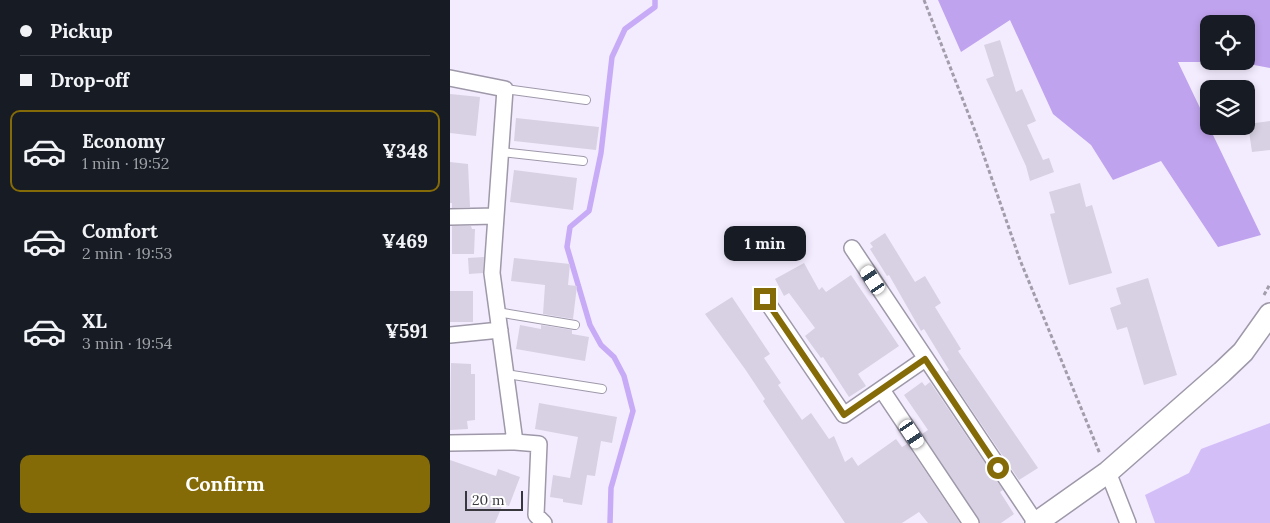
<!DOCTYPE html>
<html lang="en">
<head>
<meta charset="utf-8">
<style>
	:root { --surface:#171b24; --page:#20242c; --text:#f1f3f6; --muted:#9ea1a6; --line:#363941; --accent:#856b07 }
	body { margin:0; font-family:Lora,serif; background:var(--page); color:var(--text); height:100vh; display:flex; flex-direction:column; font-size:19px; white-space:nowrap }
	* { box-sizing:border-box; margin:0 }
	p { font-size:16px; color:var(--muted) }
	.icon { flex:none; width:28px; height:28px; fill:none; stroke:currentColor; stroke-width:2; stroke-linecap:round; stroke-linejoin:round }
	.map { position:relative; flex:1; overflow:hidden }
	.side { display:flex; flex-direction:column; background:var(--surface); width:450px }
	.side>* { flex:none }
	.banner { display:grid; align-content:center; height:110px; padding:0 20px; background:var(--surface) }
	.buttons { position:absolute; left:750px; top:15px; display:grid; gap:10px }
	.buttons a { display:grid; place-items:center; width:55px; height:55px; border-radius:10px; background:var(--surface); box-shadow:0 2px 8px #0003; font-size:25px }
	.scale { position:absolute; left:15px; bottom:12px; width:58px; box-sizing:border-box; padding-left:5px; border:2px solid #39373e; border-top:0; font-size:14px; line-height:18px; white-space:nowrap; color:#39373e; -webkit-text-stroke:4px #fdfdfd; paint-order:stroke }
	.end { position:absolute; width:22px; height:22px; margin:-11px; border:6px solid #856b07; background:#fff; box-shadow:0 0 0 2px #fff }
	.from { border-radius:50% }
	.bubble { position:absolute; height:35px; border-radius:10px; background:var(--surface); box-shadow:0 2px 8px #0003; font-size:16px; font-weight:700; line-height:35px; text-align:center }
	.car { position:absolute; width:15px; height:30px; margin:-15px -8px; border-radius:6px; box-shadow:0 0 4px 1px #0007; background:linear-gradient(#fff 24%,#345 0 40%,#fff 0 76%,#345 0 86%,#fff 0) }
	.banner b { display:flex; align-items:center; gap:18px; height:48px; font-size:19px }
	.banner b+b { border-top:1px solid var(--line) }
	.banner i { width:12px; height:12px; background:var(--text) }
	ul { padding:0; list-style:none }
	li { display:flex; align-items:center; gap:15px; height:82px; margin:0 10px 8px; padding:0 10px; border:2px solid transparent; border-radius:10px }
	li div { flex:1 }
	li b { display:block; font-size:19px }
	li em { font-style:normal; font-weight:700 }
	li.active { border-color:var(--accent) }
	li>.icon { width:45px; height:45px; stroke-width:1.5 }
	.action { display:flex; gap:10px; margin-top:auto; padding:10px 20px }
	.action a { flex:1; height:58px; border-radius:10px; background:var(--accent); color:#fff; font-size:20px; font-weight:700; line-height:58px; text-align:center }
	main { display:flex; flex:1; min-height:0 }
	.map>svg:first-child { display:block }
	.green { fill:#d4bef7 }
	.forest { fill:#c0a3ee; fill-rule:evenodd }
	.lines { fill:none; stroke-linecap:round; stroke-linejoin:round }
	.stream { stroke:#c8abf6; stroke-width:5.5 }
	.building { fill:#d7d1e3 }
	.lane-casing { stroke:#9e98a9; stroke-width:10 }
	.street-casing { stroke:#9e98a9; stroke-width:18 }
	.secondary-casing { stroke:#9e98a9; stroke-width:24 }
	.path { stroke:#a29dab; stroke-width:3; stroke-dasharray:4 2.5; stroke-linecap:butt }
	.lane { stroke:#fff; stroke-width:8 }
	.street { stroke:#fff; stroke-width:15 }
	.secondary { stroke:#fff; stroke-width:21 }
	.route { stroke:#856b07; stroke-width:6 }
</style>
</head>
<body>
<main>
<section class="side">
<div class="banner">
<b><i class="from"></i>Pickup</b>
<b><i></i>Drop-off</b>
</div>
<ul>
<li class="active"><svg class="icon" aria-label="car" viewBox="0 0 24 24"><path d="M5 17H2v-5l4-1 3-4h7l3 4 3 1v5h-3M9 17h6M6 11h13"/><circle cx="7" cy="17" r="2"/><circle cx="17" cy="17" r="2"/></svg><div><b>Economy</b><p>1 min · 19:52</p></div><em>¥348</em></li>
<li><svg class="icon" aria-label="car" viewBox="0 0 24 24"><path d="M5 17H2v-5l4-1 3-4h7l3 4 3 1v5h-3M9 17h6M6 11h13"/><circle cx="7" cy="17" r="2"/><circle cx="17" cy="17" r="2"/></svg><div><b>Comfort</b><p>2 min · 19:53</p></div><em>¥469</em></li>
<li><svg class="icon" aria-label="car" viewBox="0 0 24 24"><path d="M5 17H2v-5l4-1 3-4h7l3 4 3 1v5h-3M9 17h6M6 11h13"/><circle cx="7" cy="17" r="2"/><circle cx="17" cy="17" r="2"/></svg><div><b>XL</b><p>3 min · 19:54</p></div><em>¥591</em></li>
</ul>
<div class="action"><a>Confirm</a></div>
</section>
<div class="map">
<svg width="820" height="523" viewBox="0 0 820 523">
	<rect width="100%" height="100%" fill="#f3ecff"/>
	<path class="green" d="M 820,423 L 820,523 L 705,523 L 695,495 L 739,473 L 751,449 Z"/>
	<path class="forest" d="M 488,0 L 820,0 L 820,68 L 788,62 L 728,62 L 811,235 L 768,247 L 711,161 L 663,180 L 641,145 L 603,114 L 560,20 L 511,52 ZM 759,24 L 796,24 L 796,61 L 759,61 Z"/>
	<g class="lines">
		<path class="stream" d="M 160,523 L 161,488 L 183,411 L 174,376 L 164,357 L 151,345 L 140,325 L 117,247 L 120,227 L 139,211 L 151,153 L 162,57 L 175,29 L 205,7 L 205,0"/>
	</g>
	<path class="building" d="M 550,40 L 566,92 L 572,89 L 586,121 L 577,125 L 593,160 L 599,158 L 604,172 L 580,181 L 576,166 L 536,79 L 544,76 L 534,45 Z
		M 0,94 L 30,97 L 26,136 L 0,133 Z
		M 66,118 L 149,127 L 146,150 L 64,141 Z
		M 820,121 L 820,150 L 802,152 L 798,124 Z
		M 0,162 L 18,164 L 20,207 L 2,208 L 2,203 L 0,203 Z
		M 64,170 L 127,178 L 123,210 L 60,202 Z
		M 630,183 L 636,207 L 642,205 L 662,273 L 619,285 L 600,214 L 605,213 L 599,192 Z
		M 2,226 L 21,226 L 22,229 L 25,229 L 24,254 L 2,254 Z
		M 435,233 L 465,282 L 475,276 L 491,303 L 485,307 L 511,349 L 508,351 L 588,468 L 569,480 L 496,372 L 499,370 L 474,329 L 471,331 L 439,275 L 437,276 L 420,249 L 423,247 L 420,243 Z
		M 34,257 L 33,273 L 19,274 L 18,258 Z
		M 64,258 L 120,264 L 118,285 L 127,286 L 123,319 L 93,314 L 95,285 L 61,281 Z
		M 354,263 L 369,290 L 372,287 L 376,292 L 401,275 L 449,346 L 408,374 L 416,386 L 399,397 L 373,357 L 371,358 L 355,336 L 365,328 L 339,293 L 334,296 L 325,279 Z
		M 698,278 L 727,375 L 694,385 L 677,327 L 667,330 L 660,308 L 671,304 L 666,288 Z
		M 0,291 L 23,291 L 23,322 L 0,322 Z
		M 282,297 L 320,354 L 314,358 L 331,383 L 328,385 L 352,420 L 361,413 L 379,439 L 384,436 L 395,462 L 402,457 L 408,466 L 446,439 L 452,447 L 457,444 L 510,523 L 478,523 L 469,512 L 452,523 L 395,523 L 313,401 L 315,399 L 295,369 L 255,314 Z
		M 70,325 L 91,329 L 91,325 L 122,330 L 122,334 L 139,337 L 135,361 L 66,349 Z
		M 1,363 L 21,364 L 21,374 L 25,374 L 25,420 L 17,421 L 18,429 L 0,430 Z
		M 472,382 L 475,386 L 480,382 L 553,490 L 550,492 L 564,514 L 551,523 L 530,523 L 472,434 L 478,430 L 454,395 Z
		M 89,403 L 167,417 L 162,443 L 151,441 L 145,476 L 137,475 L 132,505 L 113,502 L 113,499 L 100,497 L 103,475 L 120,478 L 128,437 L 85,429 Z
		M 0,460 L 46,476 L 48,469 L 70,477 L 59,506 L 53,504 L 45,523 L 0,523 Z"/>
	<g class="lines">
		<g class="lane-casing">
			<path id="lane" d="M 55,89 L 136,100
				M 51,152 L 133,161
				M 47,312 L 125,325
				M 56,374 L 152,389"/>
		</g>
		<g class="street-casing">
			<path id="street" d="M 0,78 L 55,89 L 42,273 L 65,442 L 0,443
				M 0,217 L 46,216
				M 402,248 L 586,523
				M 315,299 L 394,415 L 475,359
				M 0,335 L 50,330
				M 432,390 L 521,523
				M 65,442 L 89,444 L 86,515 L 94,523
				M 658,472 L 678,523"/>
		</g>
		<g class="secondary-casing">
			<path id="secondary" d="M 586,523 L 658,472 L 772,372 L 793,352 L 820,314"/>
		</g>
		<path class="path" d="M 474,0 L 527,136 L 570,260 L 650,454
			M 814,295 L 820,284"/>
		<use href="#lane" class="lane"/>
		<use href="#street" class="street"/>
		<use href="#secondary" class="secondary"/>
	</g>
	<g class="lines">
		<path class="route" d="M 315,299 L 394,415 L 475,359 L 548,468"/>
	</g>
</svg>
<div class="buttons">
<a><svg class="icon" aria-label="locate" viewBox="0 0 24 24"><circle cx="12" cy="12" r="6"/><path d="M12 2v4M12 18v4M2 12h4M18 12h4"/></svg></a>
<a><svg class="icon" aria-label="layers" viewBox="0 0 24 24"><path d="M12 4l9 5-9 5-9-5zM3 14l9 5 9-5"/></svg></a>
</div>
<div class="scale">20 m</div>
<i class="end from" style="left:548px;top:468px"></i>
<i class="end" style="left:315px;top:299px"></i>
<div class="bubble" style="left:274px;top:226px;width:82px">1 min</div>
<i class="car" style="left:423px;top:280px;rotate:327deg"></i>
<i class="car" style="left:462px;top:434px;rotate:146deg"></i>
</div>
</main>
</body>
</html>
